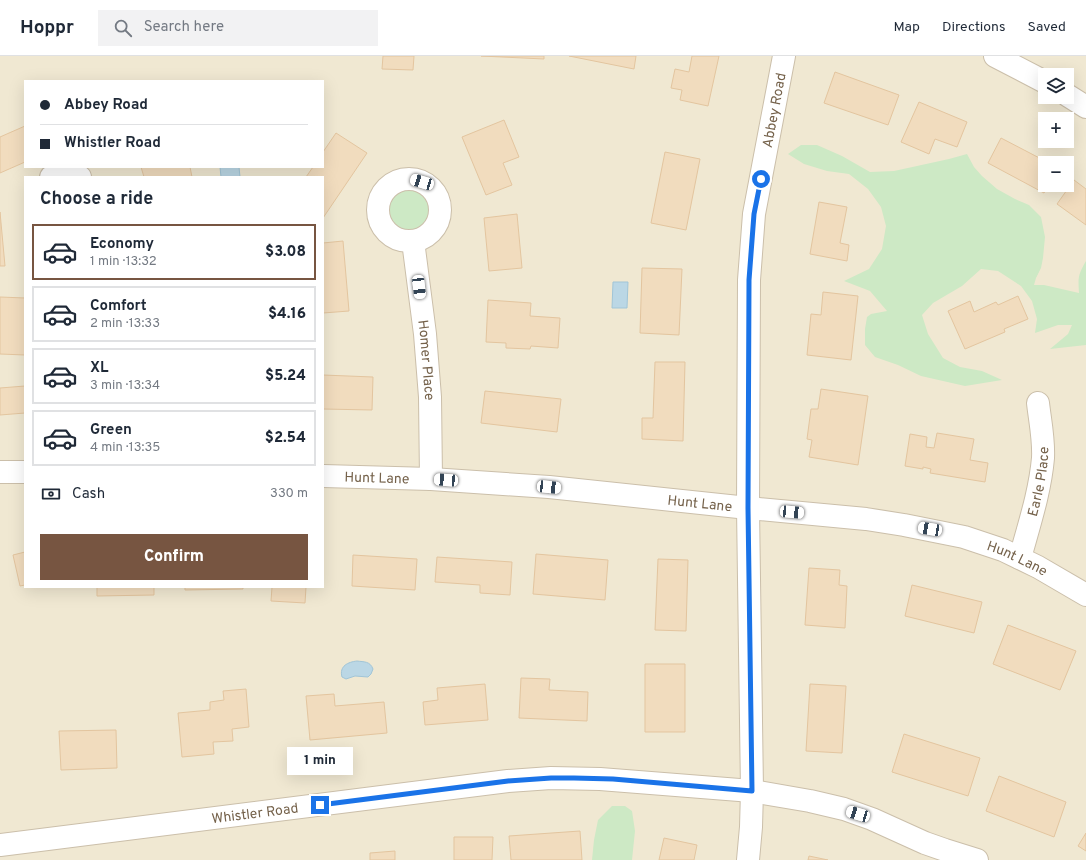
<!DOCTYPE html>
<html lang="en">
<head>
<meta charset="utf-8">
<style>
	:root { --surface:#fff; --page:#f2f2f3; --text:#1f2937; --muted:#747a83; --line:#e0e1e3; --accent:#775541 }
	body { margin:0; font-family:Overpass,sans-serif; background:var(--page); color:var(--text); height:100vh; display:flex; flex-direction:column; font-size:15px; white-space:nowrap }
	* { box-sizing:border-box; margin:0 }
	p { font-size:13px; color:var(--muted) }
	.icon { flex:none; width:22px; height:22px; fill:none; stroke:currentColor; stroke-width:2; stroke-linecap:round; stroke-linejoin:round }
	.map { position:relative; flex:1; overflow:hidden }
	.drawer { position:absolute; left:24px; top:120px; width:300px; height:412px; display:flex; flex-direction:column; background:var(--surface); border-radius:0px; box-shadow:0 4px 16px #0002 }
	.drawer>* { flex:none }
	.banner { position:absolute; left:24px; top:24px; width:300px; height:88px; border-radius:0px; box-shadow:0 4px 16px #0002; display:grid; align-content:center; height:88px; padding:0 16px; background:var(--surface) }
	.fabs { position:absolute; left:1038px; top:12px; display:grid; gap:8px }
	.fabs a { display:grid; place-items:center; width:36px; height:36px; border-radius:0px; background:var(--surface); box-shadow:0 4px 16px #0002; font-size:20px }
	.end { position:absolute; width:18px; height:18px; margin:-9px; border:5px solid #1a73e8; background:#fff; box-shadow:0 0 0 2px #fff }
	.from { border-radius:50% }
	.bubble { position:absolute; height:28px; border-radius:0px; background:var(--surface); box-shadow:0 4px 16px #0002; font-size:13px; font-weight:800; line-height:28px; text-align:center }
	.car { position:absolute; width:12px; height:24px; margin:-12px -6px; border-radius:5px; box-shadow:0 0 3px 1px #0007; background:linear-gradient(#fff 24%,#345 0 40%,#fff 0 76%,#345 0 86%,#fff 0) }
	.banner b { display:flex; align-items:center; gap:14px; height:38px; font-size:15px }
	.banner b+b { border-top:1px solid var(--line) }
	.banner i { width:10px; height:10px; background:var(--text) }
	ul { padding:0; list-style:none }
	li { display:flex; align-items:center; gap:12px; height:56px; margin:0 8px 6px; padding:0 8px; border:2px solid var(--line); border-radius:0px }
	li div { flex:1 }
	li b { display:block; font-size:15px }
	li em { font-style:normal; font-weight:800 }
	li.on { border-color:var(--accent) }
	li>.icon { width:36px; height:36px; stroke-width:1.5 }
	h2 { padding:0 16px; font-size:18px; line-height:48px }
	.pay { display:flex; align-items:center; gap:10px; height:44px; padding:0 16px; font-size:15px }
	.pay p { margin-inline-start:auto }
	.primary-button { display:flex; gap:8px; margin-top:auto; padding:8px 16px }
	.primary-button a { flex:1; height:46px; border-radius:0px; background:var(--accent); color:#fff; font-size:16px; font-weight:800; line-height:46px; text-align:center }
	header { display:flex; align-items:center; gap:24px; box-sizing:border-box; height:56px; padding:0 20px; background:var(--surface); border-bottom:1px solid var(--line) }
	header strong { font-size:19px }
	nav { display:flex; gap:22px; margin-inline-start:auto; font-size:14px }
	.search { width:280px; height:36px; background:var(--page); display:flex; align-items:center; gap:10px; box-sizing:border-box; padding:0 14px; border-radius:0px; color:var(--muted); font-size:15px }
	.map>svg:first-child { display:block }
	.residential { fill:#f0e8d2; fill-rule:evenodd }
	.green { fill:#cde9c5 }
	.water { fill:#bbd7e5; stroke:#a1c5d7 }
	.building { fill:#f1dcbe; stroke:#e3c59f }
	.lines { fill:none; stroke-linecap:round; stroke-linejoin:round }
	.minor-casing { stroke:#cbbfaa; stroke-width:24 }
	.minor { stroke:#fff; stroke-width:22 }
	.route { stroke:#1a73e8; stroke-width:5 }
	.labels { text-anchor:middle; stroke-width:3.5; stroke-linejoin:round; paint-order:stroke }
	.street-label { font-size:14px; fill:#75624b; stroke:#fffbec }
</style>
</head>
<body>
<header>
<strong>Hoppr</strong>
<div class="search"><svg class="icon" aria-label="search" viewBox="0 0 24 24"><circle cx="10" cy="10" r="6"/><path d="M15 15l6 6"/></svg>Search here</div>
<nav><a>Map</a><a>Directions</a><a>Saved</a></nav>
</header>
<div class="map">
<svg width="1086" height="804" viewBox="0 0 1086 804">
	<rect width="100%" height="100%" fill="#fcf7e6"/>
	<path class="residential" d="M 0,0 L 1086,0 L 1086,804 L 0,804 ZM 1045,19 L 1067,19 L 1067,41 L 1045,41 ZM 25,25 L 323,25 L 323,111 L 25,111 ZM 1045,63 L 1067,63 L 1067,85 L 1045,85 ZM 1045,107 L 1067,107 L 1067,129 L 1045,129 ZM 25,121 L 323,121 L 323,531 L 25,531 Z"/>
	<path class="green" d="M 801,89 L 817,89 L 842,100 L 870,116 L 894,115 L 949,103 L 967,98 L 974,111 L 982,120 L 997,133 L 1015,143 L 1029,149 L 1041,161 L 1045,181 L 1043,202 L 1041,212 L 1036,222 L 1034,229 L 1044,229 L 1079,237 C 1078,221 1078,219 1086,205 L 1086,289 L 1050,293 L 1068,278 L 1072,269 L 1058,269 L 1035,277 L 1037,263 L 1032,245 L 1021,230 L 998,215 L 981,213 L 962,230 L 933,247 L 922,259 L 928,278 L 943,302 L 960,311 L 982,315 L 1002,324 L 965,330 L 921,320 L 898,309 L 875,301 L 865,289 L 865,273 L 867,261 L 871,258 L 887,255 L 870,235 L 844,225 L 869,213 L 882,193 L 886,170 L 881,151 L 868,133 L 849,118 L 827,115 L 804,108 L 788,98 Z
		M378 154a31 31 0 1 1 62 0a31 31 0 1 1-62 0Z
		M 612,750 L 625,750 L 632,755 L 635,775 L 632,804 L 592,804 L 594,784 L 598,764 Z"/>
	<path class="water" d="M 220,111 L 239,111 L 240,121 L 221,121 Z
		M 613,226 L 628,226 L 627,252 L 612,252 Z
		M 357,605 C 364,606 370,605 373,613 L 371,618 L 368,621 L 355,620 L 346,623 L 342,621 C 339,610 348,606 357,605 Z"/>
	<path class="building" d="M 383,0 L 414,0 L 413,14 L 382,13 Z
		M 481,0 L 544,0 L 544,3 Z
		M 569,0 L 636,0 L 634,13 Z
		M 692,0 L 719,0 L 708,50 L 680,44 L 682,34 L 671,32 L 675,13 L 689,16 Z
		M 835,16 L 899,39 L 888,69 L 824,47 Z
		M 919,46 L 967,66 L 957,91 L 935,83 L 929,98 L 901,86 Z
		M 504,64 L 519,101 L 503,107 L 512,129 L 486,139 L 462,81 Z
		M 25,70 L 25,106 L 0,117 L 0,81 Z
		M 336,77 L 367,97 L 323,162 L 323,121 L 306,121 L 313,111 L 323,111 L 323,96 Z
		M 1001,82 L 1049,107 L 1045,107 L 1045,129 L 1048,129 L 1044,137 L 988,107 Z
		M 665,96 L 700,103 L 686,174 L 651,167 Z
		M 141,111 L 190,111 L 192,121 L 144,121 Z
		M 1074,124 L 1086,133 L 1086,169 L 1057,148 Z
		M 819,146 L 847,151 L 840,187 L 849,189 L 847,205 L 810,198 Z
		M 0,156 L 5,210 L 0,210 Z
		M 517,158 L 522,212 L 489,215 L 484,162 Z
		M 343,185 L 349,255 L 323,257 L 323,187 Z
		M 642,212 L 682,213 L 679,279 L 640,277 Z
		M 823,236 L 858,240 L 851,304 L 807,299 L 811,258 L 821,259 Z
		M 1018,240 L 1028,263 L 1004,273 L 1005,276 L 965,293 L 948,255 L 970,245 L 974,256 L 996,246 L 998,249 Z
		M 0,241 L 25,242 L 25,299 L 0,298 Z
		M 488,244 L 531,247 L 530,260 L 560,262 L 558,292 L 531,290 L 530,293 L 506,292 L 506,287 L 486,286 Z
		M 655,306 L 685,306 L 683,385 L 642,383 L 642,362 L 653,362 Z
		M 323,319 L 373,321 L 372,354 L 323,353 Z
		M 25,330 L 25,357 L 0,359 L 0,332 Z
		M 821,333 L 868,340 L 858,409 L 809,401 L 812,384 L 807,383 L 811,353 L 818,353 Z
		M 485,335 L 561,343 L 557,376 L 481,367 Z
		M 937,377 L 974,383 L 970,404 L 988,407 L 985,426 L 930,417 L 931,413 L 923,411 L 923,413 L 905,410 L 910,378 L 927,381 L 926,391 L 934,392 Z
		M 25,496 L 25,529 L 20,530 L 13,499 Z
		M 536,498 L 608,504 L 605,544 L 533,538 Z
		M 353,499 L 417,503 L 415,534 L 352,530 Z
		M 437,501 L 512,506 L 510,539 L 480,537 L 480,529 L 435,526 Z
		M 658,503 L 688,504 L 686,575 L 655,574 Z
		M 809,512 L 840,514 L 839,529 L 847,530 L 845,572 L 805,569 Z
		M 912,529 L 982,546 L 974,577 L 905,560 Z
		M 97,531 L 154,531 L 154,539 L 97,540 Z
		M 185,531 L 243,531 L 243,533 L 185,534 Z
		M 272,531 L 306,531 L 305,547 L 271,545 Z
		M 1008,569 L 1076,595 L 1060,634 L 993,608 Z
		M 645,608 L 685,608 L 685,676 L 645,676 Z
		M 521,622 L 550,623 L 549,634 L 588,636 L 587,665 L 519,662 Z
		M 485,628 L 488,664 L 425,669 L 423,646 L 438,644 L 437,632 Z
		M 810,628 L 846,630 L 842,697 L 806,695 Z
		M 246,633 L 249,671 L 232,673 L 233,685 L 213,686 L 214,698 L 182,701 L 178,657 L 210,654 L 210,646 L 224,644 L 223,635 Z
		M 334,638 L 335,650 L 384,646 L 387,677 L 310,684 L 306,640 Z
		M 116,674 L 117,712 L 61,714 L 59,675 Z
		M 904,678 L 980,702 L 968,740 L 892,716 Z
		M 999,720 L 1066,746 L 1054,781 L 986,755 Z
		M 580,775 L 582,804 L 511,804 L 509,780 Z
		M 1086,777 L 1086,795 L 1078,790 Z
		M 454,781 L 493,781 L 492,804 L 454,804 Z
		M 664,782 L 697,789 L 694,804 L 659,804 Z
		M 395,795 L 395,804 L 370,804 L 370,797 Z
		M 809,800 L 828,804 L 808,804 Z"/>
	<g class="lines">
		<g class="minor-casing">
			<g id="minor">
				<path d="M 995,0 L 1045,26"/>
				<path d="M 1067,39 L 1086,51"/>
				<path d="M 51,121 C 61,117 71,115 80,121"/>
				<circle cx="409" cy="154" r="31"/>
				<path id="s1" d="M 413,185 L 425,278 L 430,341 L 431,423"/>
				<path d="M 0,416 L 25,416"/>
				<path id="s2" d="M 323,420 L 431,423 L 549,431 L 748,452 L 866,463 L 904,469 L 964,481 L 1003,494 L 1038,511 L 1086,539"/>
				<path id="s3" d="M 1020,502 C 1029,469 1040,436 1043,402 C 1044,383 1040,365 1038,347"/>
				<path id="s4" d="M 0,789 L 508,725 L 551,722 L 600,723 L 752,735 L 810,745 L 844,753 L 872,763 L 925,787 L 945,794 L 977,804"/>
				<path id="s5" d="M 748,804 L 751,771 L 752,735 L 748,452 L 749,224 L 754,158 L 784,0"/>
			</g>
		</g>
		<use href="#minor" class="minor"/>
	</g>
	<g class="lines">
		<path class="route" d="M 320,749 L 508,725 L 551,722 L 574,722 L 613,723 L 752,735 L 748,452 L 749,224 L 754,158 L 761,123"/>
	</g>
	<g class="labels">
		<g class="street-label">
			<text dy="5" stroke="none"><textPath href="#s5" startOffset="752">Abbey Road</textPath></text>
			<text dy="5" stroke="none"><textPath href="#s1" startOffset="120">Homer Place</textPath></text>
			<text dy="5" stroke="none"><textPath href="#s2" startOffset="54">Hunt Lane</textPath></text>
			<text dy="5" stroke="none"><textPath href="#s3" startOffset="79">Earle Place</textPath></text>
			<text dy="5" stroke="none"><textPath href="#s2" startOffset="378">Hunt Lane</textPath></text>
			<text dy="5" stroke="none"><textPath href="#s2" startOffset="702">Hunt Lane</textPath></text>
			<text dy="5" stroke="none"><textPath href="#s4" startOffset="257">Whistler Road</textPath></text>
		</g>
	</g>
</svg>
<div class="fabs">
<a><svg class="icon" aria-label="layers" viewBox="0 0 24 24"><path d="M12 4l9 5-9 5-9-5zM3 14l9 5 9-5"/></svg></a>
<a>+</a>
<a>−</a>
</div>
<i class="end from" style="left:761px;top:123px"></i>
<i class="end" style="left:320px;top:749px"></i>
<div class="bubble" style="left:287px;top:691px;width:66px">1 min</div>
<i class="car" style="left:422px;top:126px;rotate:287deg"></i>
<i class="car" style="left:419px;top:231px;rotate:173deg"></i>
<i class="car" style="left:446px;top:424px;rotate:274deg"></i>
<i class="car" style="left:549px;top:431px;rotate:96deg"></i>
<i class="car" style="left:792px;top:456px;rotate:95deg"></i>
<i class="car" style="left:930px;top:473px;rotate:280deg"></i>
<i class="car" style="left:858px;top:758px;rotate:287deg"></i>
<div class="banner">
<b><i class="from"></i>Abbey Road</b>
<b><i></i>Whistler Road</b>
</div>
<section class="drawer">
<h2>Choose a ride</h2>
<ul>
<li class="on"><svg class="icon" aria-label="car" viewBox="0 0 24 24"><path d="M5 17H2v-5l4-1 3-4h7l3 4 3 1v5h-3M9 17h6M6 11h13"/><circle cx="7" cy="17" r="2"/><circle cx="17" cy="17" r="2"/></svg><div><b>Economy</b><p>1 min · 13:32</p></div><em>$3.08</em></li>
<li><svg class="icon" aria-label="car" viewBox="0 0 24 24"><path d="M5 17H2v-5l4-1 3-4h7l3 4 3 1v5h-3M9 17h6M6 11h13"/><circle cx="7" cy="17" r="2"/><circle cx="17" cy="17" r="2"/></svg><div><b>Comfort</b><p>2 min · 13:33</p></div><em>$4.16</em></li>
<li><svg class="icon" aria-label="car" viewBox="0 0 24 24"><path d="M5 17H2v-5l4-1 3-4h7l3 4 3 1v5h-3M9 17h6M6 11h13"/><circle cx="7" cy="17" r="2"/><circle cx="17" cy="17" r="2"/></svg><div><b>XL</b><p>3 min · 13:34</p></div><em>$5.24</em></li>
<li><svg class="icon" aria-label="car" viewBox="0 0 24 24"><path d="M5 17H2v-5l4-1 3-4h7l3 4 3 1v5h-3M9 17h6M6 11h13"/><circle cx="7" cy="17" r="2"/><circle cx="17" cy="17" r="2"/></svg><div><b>Green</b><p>4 min · 13:35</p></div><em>$2.54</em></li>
</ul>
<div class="pay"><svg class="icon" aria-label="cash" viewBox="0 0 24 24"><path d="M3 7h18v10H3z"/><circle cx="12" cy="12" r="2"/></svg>Cash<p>330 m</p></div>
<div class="primary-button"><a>Confirm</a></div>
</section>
</div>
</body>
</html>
